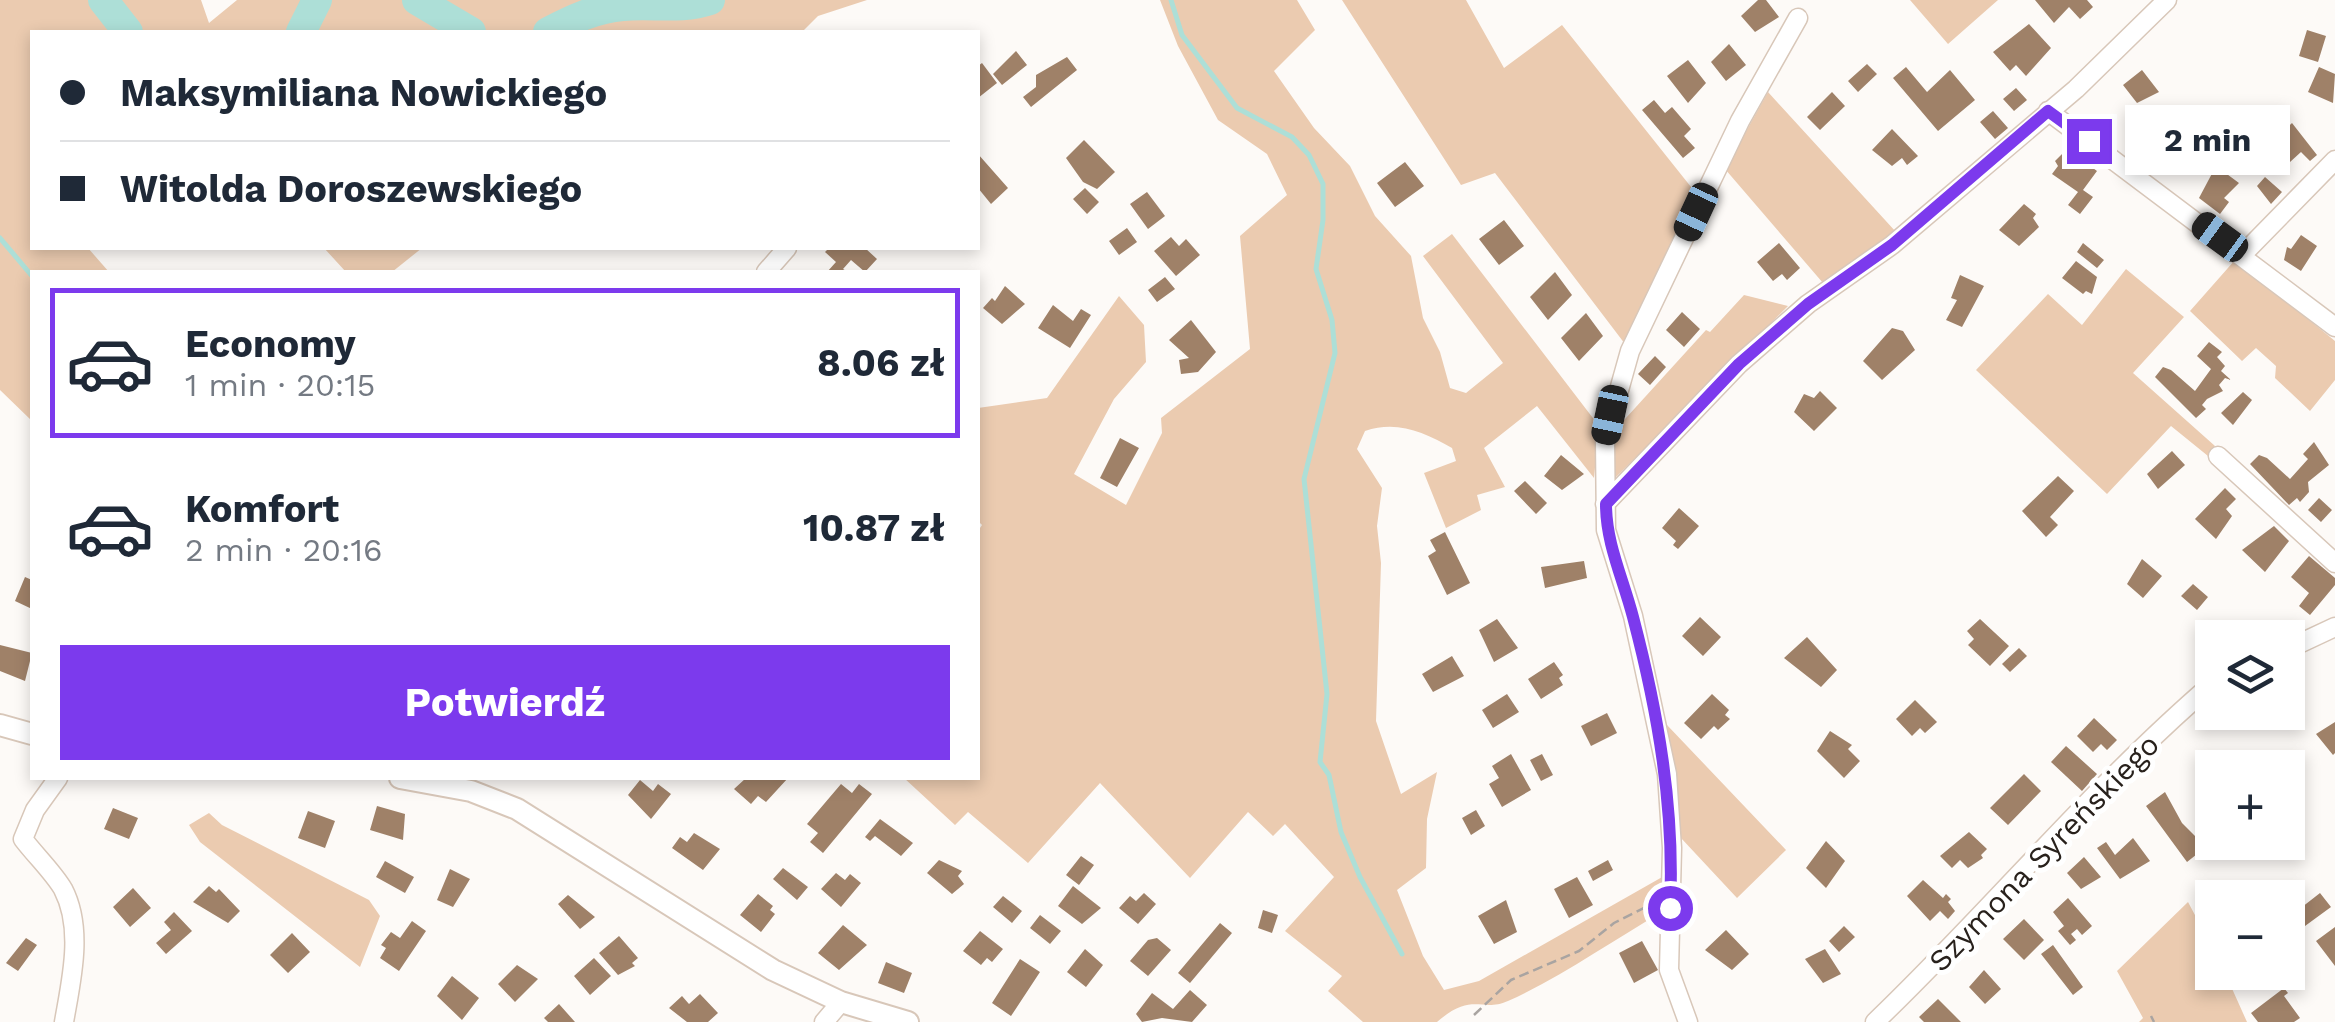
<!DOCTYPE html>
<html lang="pl">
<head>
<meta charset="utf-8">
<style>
	:root { --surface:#fff; --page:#f2f2f3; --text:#1f2937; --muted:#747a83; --line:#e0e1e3; --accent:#7c3aed }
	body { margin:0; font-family:"Work Sans",sans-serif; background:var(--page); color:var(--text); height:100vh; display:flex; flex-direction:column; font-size:38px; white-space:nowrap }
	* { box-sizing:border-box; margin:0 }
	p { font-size:32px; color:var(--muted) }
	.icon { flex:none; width:55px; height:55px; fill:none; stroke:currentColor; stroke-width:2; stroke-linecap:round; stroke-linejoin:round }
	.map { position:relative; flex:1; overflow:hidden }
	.details { position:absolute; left:30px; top:270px; width:950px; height:510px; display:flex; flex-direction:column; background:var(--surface); border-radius:0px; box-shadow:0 5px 15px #0003 }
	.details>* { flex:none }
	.banner { position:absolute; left:30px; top:30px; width:950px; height:220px; border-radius:0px; box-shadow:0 5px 15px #0003; display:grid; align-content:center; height:220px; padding:0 30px; background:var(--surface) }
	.buttons { position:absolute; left:2195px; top:620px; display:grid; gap:20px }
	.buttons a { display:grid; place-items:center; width:110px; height:110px; border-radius:0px; background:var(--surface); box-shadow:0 5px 15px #0003; font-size:50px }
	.end { position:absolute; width:45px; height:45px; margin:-22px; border:12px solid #7c3aed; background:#fff; box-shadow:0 0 0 5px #fff }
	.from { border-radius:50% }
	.bubble { position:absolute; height:70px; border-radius:0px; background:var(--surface); box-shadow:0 5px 15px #0003; font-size:32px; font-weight:700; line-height:70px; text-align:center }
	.car { position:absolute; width:30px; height:60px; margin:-30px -15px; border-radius:12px; box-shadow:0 0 8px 2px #0007; background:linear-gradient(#222 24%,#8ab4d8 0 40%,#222 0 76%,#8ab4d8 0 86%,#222 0) }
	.banner b { display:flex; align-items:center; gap:35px; height:95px; font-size:38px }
	.banner b+b { border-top:2px solid var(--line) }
	.banner i { width:25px; height:25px; background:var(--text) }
	ul { padding:18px 0 0; list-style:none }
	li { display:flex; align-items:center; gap:30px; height:150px; margin:0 20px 15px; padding:0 10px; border:5px solid transparent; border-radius:0px }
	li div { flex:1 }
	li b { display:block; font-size:38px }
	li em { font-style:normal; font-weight:700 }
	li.active { border-color:var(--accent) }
	li>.icon { width:90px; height:90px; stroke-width:1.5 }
	.action { display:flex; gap:20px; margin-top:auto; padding:20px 30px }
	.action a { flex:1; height:115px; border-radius:0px; background:var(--accent); color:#fff; font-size:40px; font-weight:700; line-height:115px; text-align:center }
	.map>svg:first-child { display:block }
	.green { fill:#ebcbb0 }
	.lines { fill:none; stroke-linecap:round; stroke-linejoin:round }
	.stream { stroke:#addfd7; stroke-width:5 }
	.river { stroke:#addfd7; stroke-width:30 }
	.building { fill:#9f8168 }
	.minor-casing { stroke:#d8c7b9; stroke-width:21 }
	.tertiary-casing { stroke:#d8c7b9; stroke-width:24 }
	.path { stroke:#a9a4a1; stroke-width:2.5; stroke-dasharray:10 5; stroke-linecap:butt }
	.minor { stroke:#fff; stroke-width:18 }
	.tertiary { stroke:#fff; stroke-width:20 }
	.route { stroke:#7c3aed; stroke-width:12 }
	.labels { text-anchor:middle; stroke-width:10; stroke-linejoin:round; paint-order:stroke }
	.street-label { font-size:30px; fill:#28211c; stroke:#fff }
</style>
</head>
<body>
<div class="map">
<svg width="2335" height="1022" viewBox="0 0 2335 1022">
	<rect width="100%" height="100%" fill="#fdfaf7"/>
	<path class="green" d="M 0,0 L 201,0 L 209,23 L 237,0 L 867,0 L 818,16 L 802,32 L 32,32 L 32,248 L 88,248 L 109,272 L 32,272 L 32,421 L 0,390 Z
		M 1160,0 L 1297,0 L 1315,30 L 1274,71 L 1314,128 L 1350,166 L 1375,216 L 1411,256 L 1423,318 L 1440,352 L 1450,388 L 1466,393 L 1503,363 L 1423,256 L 1452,234 L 1599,426 L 1594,478 L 1537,406 L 1484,448 L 1505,487 L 1477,495 L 1481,510 L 1446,528 L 1424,473 L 1456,461 L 1452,448 C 1424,432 1397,420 1365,431 L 1357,449 L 1382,488 L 1377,526 L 1381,563 L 1376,721 L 1401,794 L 1437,772 L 1427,819 L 1426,868 L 1397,890 L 1423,956 L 1444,990 L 1479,981 L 1664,876 L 1662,912 C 1612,941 1561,977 1508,1001 C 1481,1013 1473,991 1437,1022 L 1363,1022 L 1328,991 L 1342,976 L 1285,931 L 1334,877 L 1285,824 L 1273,836 L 1248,812 L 1190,878 L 1100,783 L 1028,863 L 968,812 L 955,825 L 904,778 L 978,778 L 978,531 L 982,525 L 978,521 L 978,408 L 1047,398 L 1119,296 L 1144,325 L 1146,362 L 1114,399 L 1074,474 L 1126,505 L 1162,433 L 1161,418 L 1250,349 L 1240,236 L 1287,195 L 1267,154 L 1218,120 L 1178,46 Z
		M 1342,0 L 1466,0 L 1504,68 L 1562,25 L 1699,197 L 1625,344 L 1495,173 L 1461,185 Z
		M 1910,0 L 1998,0 L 1948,44 Z
		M 1768,92 L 1896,232 L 1823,283 L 1725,169 Z
		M 324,248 L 323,248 L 422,248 L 392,272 L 346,272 Z
		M 2235,260 L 2335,341 L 2335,380 L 2310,411 L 2275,378 L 2276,366 L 2256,348 L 2242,361 L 2190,311 Z
		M 2126,269 L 2184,317 L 2133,373 L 2215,446 L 2208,456 L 2171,426 L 2107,494 L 1976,370 L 2048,294 L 2082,325 Z
		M 1744,295 L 1788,306 L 1608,485 L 1615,430 L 1706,330 L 1710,332 Z
		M 1667,725 L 1786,850 L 1737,898 L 1681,838 Z
		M 209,813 L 222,825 L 369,900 L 380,916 L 360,967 L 200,842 L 189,825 Z
		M 2188,902 L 2212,947 L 2212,972 L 2225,973 L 2247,1022 L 2139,1022 L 2143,1018 L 2117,971 Z"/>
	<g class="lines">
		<path class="stream" d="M 1171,0 L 1182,35 L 1237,108 L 1292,137 L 1309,155 L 1323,184 L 1323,220 L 1316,269 L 1332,320 L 1335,353 L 1304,479 L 1327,694 L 1320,762 L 1329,775 L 1341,832 L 1360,877 L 1402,954
			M 0,238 L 32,276"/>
		<path class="river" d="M 103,0 L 128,32
			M 417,0 L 471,32
			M 301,32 L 317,0
			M 548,32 C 571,20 596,8 623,6 C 653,3 680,10 710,0"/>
	</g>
	<path class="building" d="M 1758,0 L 1766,0 L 1779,17 L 1755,32 L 1741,16 Z
		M 2035,0 L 2087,0 L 2093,7 L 2080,19 L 2069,7 L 2054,23 Z
		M 2029,24 L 2051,48 L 2026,76 L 2016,65 L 2010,71 L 1993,52 Z
		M 2307,30 L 2326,36 L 2318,62 L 2299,56 Z
		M 1729,44 L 1746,65 L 1726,81 L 1711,62 Z
		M 1016,51 L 1027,65 L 1002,85 L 993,74 Z
		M 1067,57 L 1077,70 L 1031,107 L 1023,97 L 1036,87 L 1036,75 Z
		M 1688,60 L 1706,83 L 1688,103 L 1667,76 Z
		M 982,63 L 997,83 L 978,98 L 978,66 Z
		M 1867,64 L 1877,74 L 1858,92 L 1848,81 Z
		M 1906,67 L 1927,92 L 1950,70 L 1975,100 L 1938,131 L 1893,78 Z
		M 2319,67 L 2335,74 L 2333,103 L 2308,92 Z
		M 2142,70 L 2159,92 L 2137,103 L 2123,85 Z
		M 2016,88 L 2027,100 L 2014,111 L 2003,99 Z
		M 1832,92 L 1845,106 L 1820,130 L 1807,117 Z
		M 1654,100 L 1665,113 L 1672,107 L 1691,129 L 1684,136 L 1695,148 L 1683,158 L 1642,110 Z
		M 1993,111 L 2008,128 L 1995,139 L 1980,122 Z
		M 2292,123 L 2317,155 L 2310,161 L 2301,152 L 2290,162 L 2271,143 Z
		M 1892,129 L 1918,156 L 1907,165 L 1902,158 L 1892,166 L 1872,150 Z
		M 2155,130 L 2169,136 L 2164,144 L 2174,151 L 2161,169 L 2138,153 Z
		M 1084,140 L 1115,172 L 1097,189 L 1083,182 L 1066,158 Z
		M 2067,149 L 2097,171 L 2083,190 L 2093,197 L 2080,214 L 2068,205 L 2078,192 L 2052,174 L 2058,166 L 2055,161 Z
		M 978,154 L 1008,188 L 991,204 L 978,188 Z
		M 1405,162 L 1424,186 L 1395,207 L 1377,183 Z
		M 2216,166 L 2239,183 L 2224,198 L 2229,202 L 2220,214 L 2199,198 Z
		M 2265,177 L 2282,192 L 2271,204 L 2257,186 Z
		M 1085,188 L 1099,202 L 1087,214 L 1073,199 Z
		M 1147,192 L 1165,216 L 1148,229 L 1130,204 Z
		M 2024,204 L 2036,214 L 2033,218 L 2039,227 L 2019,246 L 1999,230 Z
		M 1504,220 L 1524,246 L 1499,265 L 1479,239 Z
		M 1127,228 L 1137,242 L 1119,255 L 1109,241 Z
		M 2301,235 L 2317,246 L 2301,271 L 2284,260 L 2287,247 L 2291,249 Z
		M 1171,237 L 1179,246 L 1186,239 L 1200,255 L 1176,276 L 1154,251 Z
		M 1779,243 L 1800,268 L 1787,280 L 1782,274 L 1773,281 L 1757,262 Z
		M 2083,243 L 2104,260 L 2097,268 L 2077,252 Z
		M 829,248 L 865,248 L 877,259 L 865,272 L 851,260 L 843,269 L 848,272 L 827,272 L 836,262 L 825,252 Z
		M 2076,261 L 2097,277 L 2092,294 L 2086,291 L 2083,294 L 2062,278 Z
		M 1555,272 L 1572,295 L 1548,320 L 1530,297 Z
		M 1960,275 L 1984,286 L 1962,327 L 1946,320 L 1957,300 L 1951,298 Z
		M 1165,277 L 1175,289 L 1157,302 L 1148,290 Z
		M 1005,286 L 1025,304 L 1002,324 L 983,308 L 992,298 L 995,301 Z
		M 1053,305 L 1073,321 L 1081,309 L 1091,315 L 1070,348 L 1038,328 Z
		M 1682,312 L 1700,329 L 1684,347 L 1666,330 Z
		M 1586,313 L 1603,336 L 1579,361 L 1561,338 Z
		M 1191,320 L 1216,352 L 1198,372 L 1181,374 L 1179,360 L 1189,358 L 1169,340 Z
		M 1892,328 L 1903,331 L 1915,350 L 1882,380 L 1863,361 Z
		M 2209,342 L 2222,352 L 2217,357 L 2225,366 L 2221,371 L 2231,380 L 2225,378 L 2219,385 L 2223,391 L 2207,399 L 2202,405 L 2206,409 L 2196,418 L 2155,377 L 2163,367 L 2171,370 L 2195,391 L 2211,369 L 2197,356 Z
		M 1655,356 L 1666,367 L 1650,385 L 1638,374 Z
		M 1820,391 L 1837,408 L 1814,431 L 1794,412 L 1804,394 L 1814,398 Z
		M 2243,392 L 2252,400 L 2233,425 L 2221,413 Z
		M 1120,438 L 1139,448 L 1117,487 L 1100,478 Z
		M 2314,442 L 2329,465 L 2308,482 L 2309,492 L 2300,502 L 2297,498 L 2289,505 L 2250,464 L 2259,455 L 2267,458 L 2290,479 L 2308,459 L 2303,454 Z
		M 2172,451 L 2185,465 L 2158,489 L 2147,474 Z
		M 1561,455 L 1584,474 L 1562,490 L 1544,476 Z
		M 2058,476 L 2074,491 L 2050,517 L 2058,525 L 2046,537 L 2022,511 Z
		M 1525,481 L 1547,503 L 1536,514 L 1514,491 Z
		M 2225,488 L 2236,499 L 2226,509 L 2232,516 L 2216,539 L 2195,519 Z
		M 2319,498 L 2332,510 L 2321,522 L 2308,510 Z
		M 1679,508 L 1699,526 L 1678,549 L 1673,545 L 1676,541 L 1662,528 Z
		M 2274,526 L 2289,541 L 2265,572 L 2242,550 Z
		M 1445,532 L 1470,583 L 1447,595 L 1428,556 L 1436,551 L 1430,540 Z
		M 2309,556 L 2335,578 L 2335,585 L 2310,615 L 2299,606 L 2309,593 L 2291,577 Z
		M 2142,559 L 2162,576 L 2143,598 L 2127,584 Z
		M 1584,561 L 1587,578 L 1545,588 L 1541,567 Z
		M 25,577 L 32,580 L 32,609 L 15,601 Z
		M 2193,584 L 2208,597 L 2197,610 L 2181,596 Z
		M 1700,617 L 1721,637 L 1703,656 L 1682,636 Z
		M 1497,619 L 1518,648 L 1494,662 L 1479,630 Z
		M 1980,619 L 2009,646 L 1990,666 L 1968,645 L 1974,639 L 1967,631 Z
		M 1807,637 L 1837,670 L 1821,687 L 1784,658 Z
		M 0,645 L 32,653 L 25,681 L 0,671 Z
		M 2019,648 L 2027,656 L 2010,672 L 2002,664 Z
		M 1452,656 L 1464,676 L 1433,692 L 1422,674 Z
		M 1554,662 L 1563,675 L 1559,678 L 1563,685 L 1541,699 L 1528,679 Z
		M 1507,694 L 1519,712 L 1493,728 L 1482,710 Z
		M 1712,694 L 1729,710 L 1725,715 L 1730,719 L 1718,730 L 1714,726 L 1701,739 L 1684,723 Z
		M 1915,700 L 1937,722 L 1925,733 L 1920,728 L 1912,736 L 1896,719 Z
		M 1607,713 L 1617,733 L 1591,746 L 1581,726 Z
		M 2094,718 L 2117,740 L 2107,750 L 2101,744 L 2093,752 L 2077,736 Z
		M 2335,722 L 2335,753 L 2333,755 L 2316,734 Z
		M 1830,731 L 1852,745 L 1848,749 L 1860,761 L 1844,778 L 1817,751 Z
		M 2066,746 L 2097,774 L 2082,791 L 2051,762 Z
		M 1511,754 L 1531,790 L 1502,807 L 1489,784 L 1499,778 L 1492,766 Z
		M 1542,754 L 1553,775 L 1541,781 L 1530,760 Z
		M 2024,774 L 2041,791 L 2008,825 L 1990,808 Z
		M 746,778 L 788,778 L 766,802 L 758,796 L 751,804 L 734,789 Z
		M 640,780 L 653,791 L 658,784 L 671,794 L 651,819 L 628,795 Z
		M 841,784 L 852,793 L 859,784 L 872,794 L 823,853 L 810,842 L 818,833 L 807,824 Z
		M 2165,792 L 2182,823 L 2206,847 L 2187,862 L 2146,806 Z
		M 377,806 L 405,814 L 403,840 L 370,830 Z
		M 113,808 L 138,818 L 129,839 L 104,829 Z
		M 1476,810 L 1485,826 L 1471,835 L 1462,818 Z
		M 308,811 L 335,821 L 325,848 L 298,838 Z
		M 880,819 L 913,843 L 901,856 L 875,836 L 870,841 L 865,837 Z
		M 1969,832 L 1987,849 L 1981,855 L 1983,858 L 1968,868 L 1960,860 L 1952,868 L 1940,856 Z
		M 694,833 L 720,849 L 703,870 L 672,848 L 680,837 L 687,842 Z
		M 2133,838 L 2150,861 L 2120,879 L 2097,848 L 2106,842 L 2115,855 Z
		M 1826,841 L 1845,861 L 1826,888 L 1806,868 Z
		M 1081,856 L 1094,865 L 1079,885 L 1066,875 Z
		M 2084,857 L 2101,877 L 2081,889 L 2067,873 Z
		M 939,860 L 962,871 L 958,876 L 964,884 L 952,894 L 927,873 Z
		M 1608,860 L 1613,870 L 1593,881 L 1588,871 Z
		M 385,861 L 414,877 L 405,893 L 376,877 Z
		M 783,868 L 808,887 L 797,900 L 773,879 Z
		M 450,869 L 470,879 L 453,907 L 437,900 Z
		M 836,873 L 845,880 L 850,874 L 861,883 L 841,907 L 821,889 Z
		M 1577,877 L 1593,905 L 1569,918 L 1554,889 Z
		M 1923,880 L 1943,898 L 1946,894 L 1951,899 L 1948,902 L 1955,911 L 1948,919 L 1940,911 L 1930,921 L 1907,896 Z
		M 209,886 L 216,892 L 219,889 L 240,911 L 228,923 L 193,902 Z
		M 1073,886 L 1101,908 L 1082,924 L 1058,906 Z
		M 133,888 L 151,908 L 130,927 L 113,907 Z
		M 1144,893 L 1156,904 L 1138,924 L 1119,908 L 1130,896 L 1136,901 Z
		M 2320,893 L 2331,907 L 2305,926 L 2300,919 L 2288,929 L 2288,918 Z
		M 758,894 L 773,906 L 770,910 L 775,914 L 761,932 L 740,915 Z
		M 568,895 L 595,917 L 580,929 L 558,904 Z
		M 1003,896 L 1022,911 L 1012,923 L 993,907 Z
		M 2068,898 L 2092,926 L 2082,935 L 2077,929 L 2071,934 L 2076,940 L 2070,945 L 2058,931 L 2064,926 L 2053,912 Z
		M 1506,900 L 1517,932 L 1494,944 L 1478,916 Z
		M 1263,910 L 1278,915 L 1272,933 L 1258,928 Z
		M 174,912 L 192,931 L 166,954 L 156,943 L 171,930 L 164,922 Z
		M 1040,915 L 1061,931 L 1050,944 L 1030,928 Z
		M 2024,919 L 2044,940 L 2024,960 L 2003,939 Z
		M 412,921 L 426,931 L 399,971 L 380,958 L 386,948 L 381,945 L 391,932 L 400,938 Z
		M 1220,923 L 1232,933 L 1190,983 L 1178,973 Z
		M 843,925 L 867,945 L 839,970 L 818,953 Z
		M 1844,926 L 1855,937 L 1839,952 L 1829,941 Z
		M 2335,927 L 2335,966 L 2316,941 Z
		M 1726,930 L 1749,954 L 1732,970 L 1705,950 Z
		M 980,931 L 1003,949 L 992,962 L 987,958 L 981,965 L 963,951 Z
		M 292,933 L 310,952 L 288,973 L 270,955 Z
		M 619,936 L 638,958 L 632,963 L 635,966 L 618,975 L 599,953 Z
		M 26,938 L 37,945 L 18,971 L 6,963 Z
		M 1157,938 L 1171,950 L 1148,976 L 1130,961 L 1148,940 Z
		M 1642,941 L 1658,970 L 1634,983 L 1619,953 Z
		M 2053,945 L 2083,987 L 2073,995 L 2041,954 Z
		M 1085,949 L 1103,965 L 1086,987 L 1067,972 Z
		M 1825,949 L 1841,974 L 1823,983 L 1805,959 Z
		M 594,958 L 611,976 L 590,995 L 574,976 Z
		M 1020,959 L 1040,972 L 1011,1016 L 992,1003 Z
		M 886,962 L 912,973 L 904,993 L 878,983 Z
		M 517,965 L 538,979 L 515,1002 L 498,984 Z
		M 1984,970 L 2001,989 L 1985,1004 L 1969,987 Z
		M 452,976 L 479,998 L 462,1020 L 437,996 Z
		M 2284,988 L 2288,993 L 2284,996 L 2300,1018 L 2294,1022 L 2258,1022 L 2251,1013 Z
		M 1190,990 L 1207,1005 L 1192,1022 L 1162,1018 L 1142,1022 L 1136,1014 L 1152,993 L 1173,1009 Z
		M 700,994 L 718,1013 L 708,1022 L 687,1022 L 669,1008 L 682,996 L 689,1004 Z
		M 1938,999 L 1961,1022 L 1924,1022 L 1919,1017 Z
		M 559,1004 L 575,1022 L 548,1022 L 544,1018 Z"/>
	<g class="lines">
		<g class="minor-casing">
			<path id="minor" d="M 2048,111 L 2335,327
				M 2243,254 L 2335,160
				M 766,272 L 787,248
				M 2218,456 L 2335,563
				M 1605,504 L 1739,364 L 1808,304 L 1892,245 L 2076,89 L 2167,0
				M 2288,649 L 2335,627
				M 58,778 L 35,810 L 23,839 C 35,855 53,872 63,889 C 84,929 71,981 64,1022
				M 824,1022 L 841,1002
				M 1688,1022 L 1669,970 L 1672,848 L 1667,774 L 1633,616 L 1606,530 L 1605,440 L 1630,351 L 1740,121 L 1798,18
				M 1875,1022 C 1990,912 2092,787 2212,684"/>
		</g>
		<g class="tertiary-casing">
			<path id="tertiary" d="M 0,725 L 32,734
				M 400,778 L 471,791 L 517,809 L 773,970 L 841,1002 L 908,1022"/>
		</g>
		<path class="path" d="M 1474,1015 L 1511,980 L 1579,951 L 1614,923 L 1654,903
			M 2151,1016 L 2154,1022"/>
		<use href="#minor" class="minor"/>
		<use href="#tertiary" class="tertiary"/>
	</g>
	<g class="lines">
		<path class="route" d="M 1670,908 C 1675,809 1658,712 1633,617 C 1623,578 1606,544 1606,504 L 1739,364 L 1808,304 L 1892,245 L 2048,111 L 2089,141"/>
	</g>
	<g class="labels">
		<g class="street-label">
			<text transform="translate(2044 853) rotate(-46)" y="10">Szymona Syreńskiego</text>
		</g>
	</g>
</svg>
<div class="buttons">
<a><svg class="icon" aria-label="layers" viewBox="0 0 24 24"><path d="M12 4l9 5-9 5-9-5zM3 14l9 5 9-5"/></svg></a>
<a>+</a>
<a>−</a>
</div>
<i class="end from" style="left:1670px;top:908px"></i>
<i class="end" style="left:2089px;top:141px"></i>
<div class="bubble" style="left:2125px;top:105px;width:165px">2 min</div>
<i class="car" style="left:1696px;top:212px;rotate:205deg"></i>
<i class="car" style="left:2220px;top:237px;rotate:306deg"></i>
<i class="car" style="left:1610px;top:415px;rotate:192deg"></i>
<div class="banner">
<b><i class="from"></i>Maksymiliana Nowickiego</b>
<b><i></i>Witolda Doroszewskiego</b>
</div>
<section class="details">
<ul>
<li class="active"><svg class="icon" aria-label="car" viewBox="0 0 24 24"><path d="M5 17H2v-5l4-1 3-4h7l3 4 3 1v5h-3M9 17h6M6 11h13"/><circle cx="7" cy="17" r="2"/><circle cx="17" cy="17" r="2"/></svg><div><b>Economy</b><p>1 min · 20:15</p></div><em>8.06 zł</em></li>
<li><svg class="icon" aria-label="car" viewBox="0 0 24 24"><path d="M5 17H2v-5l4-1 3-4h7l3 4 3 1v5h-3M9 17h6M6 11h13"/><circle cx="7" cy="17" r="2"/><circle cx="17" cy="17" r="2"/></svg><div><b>Komfort</b><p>2 min · 20:16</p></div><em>10.87 zł</em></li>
</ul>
<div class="action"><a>Potwierdź</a></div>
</section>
</div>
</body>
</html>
